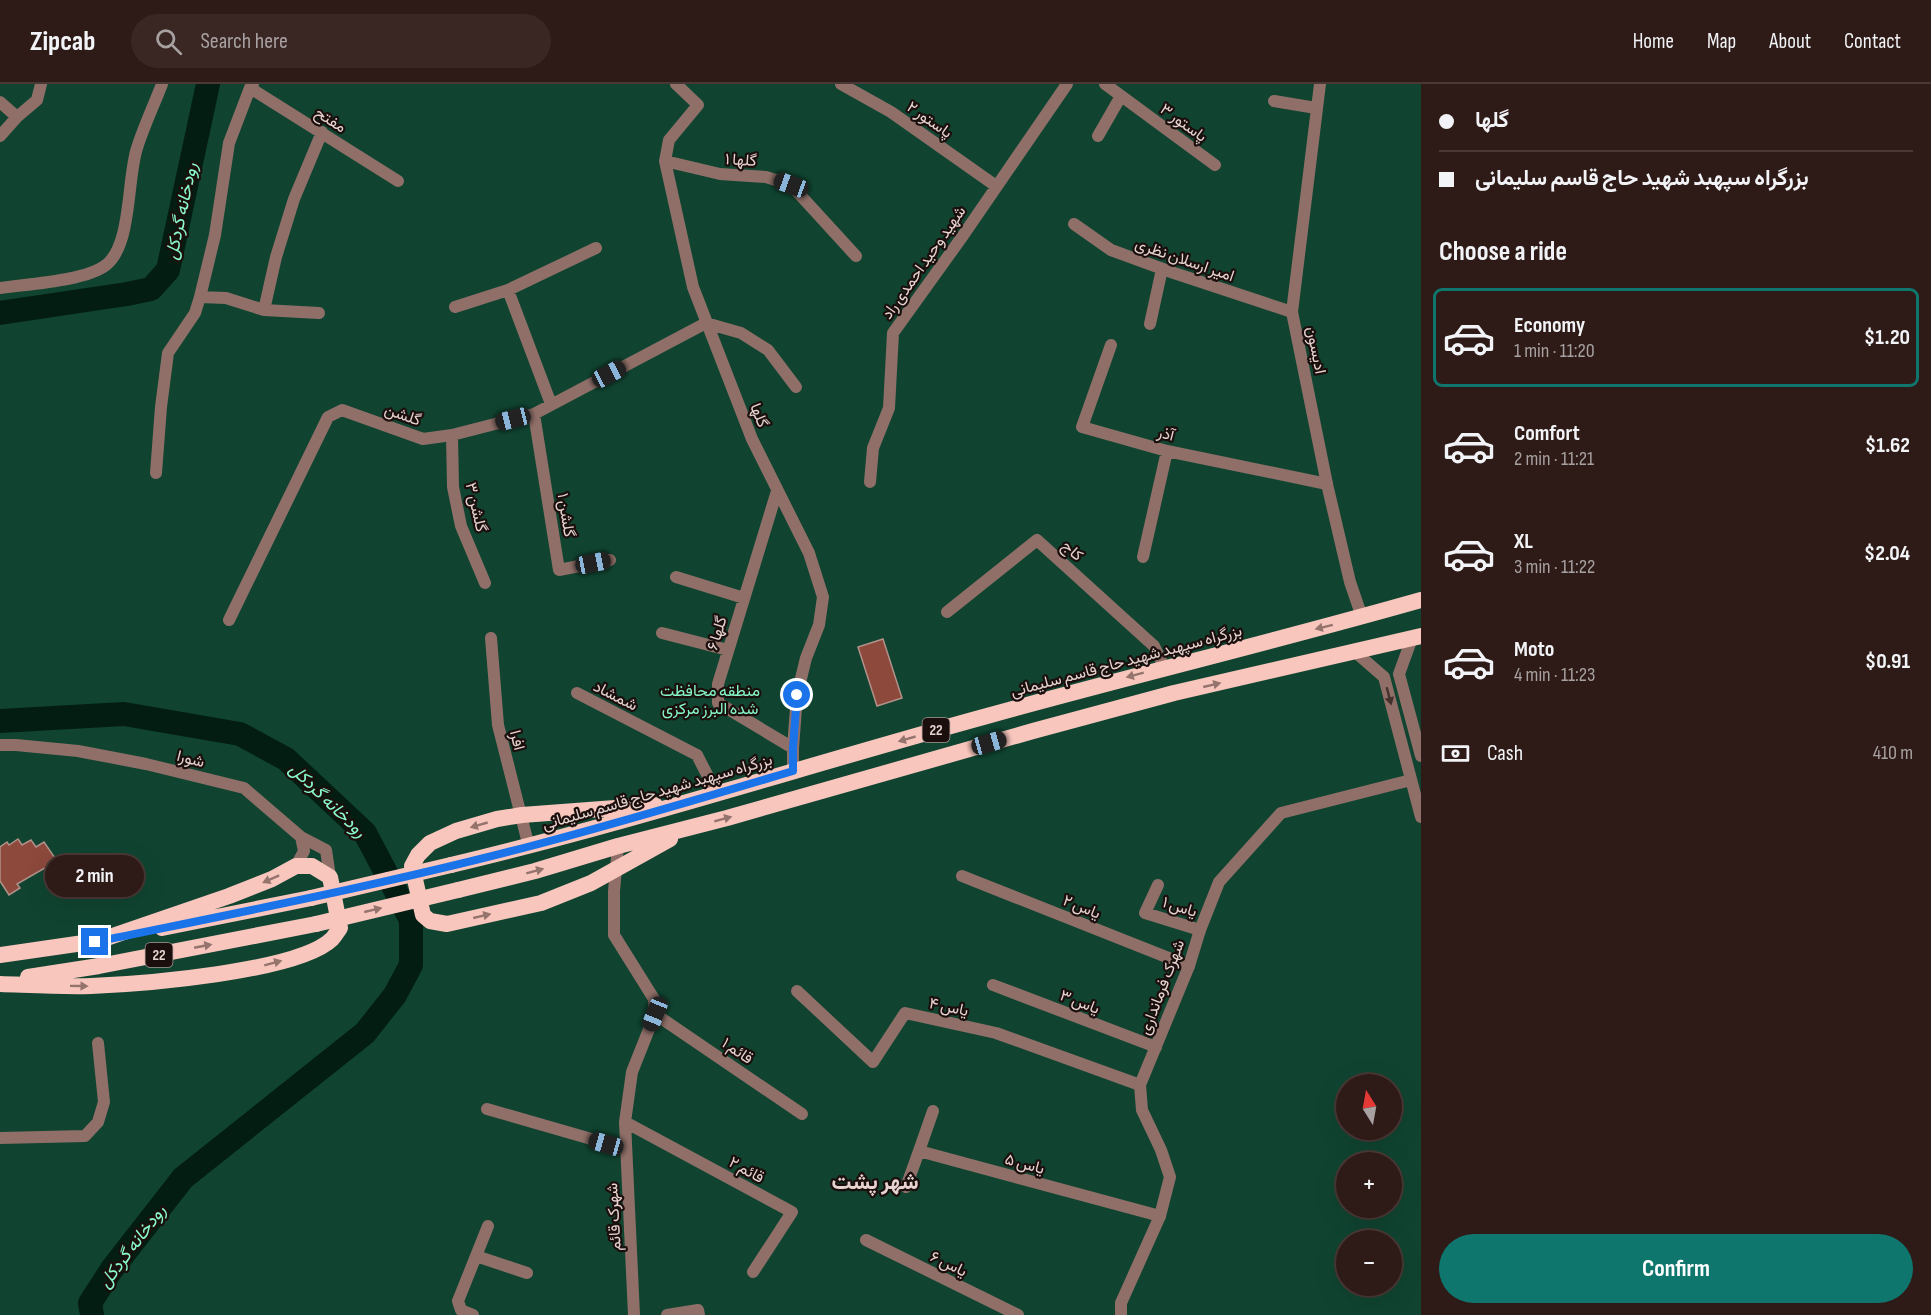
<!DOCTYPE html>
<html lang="en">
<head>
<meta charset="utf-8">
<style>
	:root { --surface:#2e1a16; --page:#3a2723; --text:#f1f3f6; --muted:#a7a1a1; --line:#493835; --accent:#0f766e }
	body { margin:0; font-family:"Sofia Sans Condensed",Vazirmatn,sans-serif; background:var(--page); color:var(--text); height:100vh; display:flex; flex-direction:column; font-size:22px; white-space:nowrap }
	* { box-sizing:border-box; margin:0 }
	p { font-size:20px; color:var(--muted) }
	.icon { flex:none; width:33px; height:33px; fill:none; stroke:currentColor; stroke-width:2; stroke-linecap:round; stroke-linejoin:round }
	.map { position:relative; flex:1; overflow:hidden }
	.side { display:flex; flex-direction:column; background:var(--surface); width:510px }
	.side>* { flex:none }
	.top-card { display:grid; align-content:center; height:132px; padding:0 18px; background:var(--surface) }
	.needle { width:39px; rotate:349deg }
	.fabs { position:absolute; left:1336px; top:990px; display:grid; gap:12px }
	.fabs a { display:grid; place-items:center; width:66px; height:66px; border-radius:50%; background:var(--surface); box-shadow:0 6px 24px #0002,0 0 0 2px var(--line); font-size:30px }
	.end { position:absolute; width:27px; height:27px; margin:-14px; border:8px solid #1a73e8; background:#fff; box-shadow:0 0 0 3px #fff }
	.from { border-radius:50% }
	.bubble { position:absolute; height:42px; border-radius:21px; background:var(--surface); box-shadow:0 6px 24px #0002,0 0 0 2px var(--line); font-size:20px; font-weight:700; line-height:42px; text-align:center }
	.car { position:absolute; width:18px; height:36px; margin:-18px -9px; border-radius:8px; box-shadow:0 0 4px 2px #0007; background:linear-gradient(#222 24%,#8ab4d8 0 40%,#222 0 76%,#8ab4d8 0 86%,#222 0) }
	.top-card b { display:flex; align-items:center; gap:21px; height:57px; font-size:22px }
	.top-card b+b { border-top:2px solid var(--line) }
	.top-card i { width:15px; height:15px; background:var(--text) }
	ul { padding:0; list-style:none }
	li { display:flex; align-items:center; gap:18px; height:99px; margin:0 12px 9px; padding:0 6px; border:3px solid transparent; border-radius:9px }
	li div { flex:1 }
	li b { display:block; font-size:22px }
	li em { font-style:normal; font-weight:700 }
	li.on { border-color:var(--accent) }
	li>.icon { width:54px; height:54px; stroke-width:1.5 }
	h2 { padding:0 18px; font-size:27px; line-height:72px }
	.pay { display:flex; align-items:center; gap:15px; height:66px; padding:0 18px; font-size:22px }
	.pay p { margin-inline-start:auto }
	.action { display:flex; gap:12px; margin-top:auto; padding:12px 18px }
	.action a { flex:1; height:69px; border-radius:36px; background:var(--accent); color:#fff; font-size:24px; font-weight:700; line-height:69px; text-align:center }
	header { display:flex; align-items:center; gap:36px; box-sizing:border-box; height:84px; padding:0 30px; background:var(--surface); border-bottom:2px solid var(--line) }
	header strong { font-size:28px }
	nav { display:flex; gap:33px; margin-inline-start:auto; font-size:21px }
	.search { width:420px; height:54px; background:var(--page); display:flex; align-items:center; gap:15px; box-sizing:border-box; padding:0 21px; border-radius:33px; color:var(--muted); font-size:22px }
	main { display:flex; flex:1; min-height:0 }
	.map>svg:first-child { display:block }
	.green { fill:#104431; fill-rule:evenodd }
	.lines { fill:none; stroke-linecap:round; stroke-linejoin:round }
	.river { stroke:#041d13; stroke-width:24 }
	.building { fill:#8c493c; stroke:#b29189; stroke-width:1.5 }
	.minor { stroke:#8f6f68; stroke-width:12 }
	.tertiary { stroke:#8f6f68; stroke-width:12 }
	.trunk { stroke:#f8c6bc; stroke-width:16 }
	.trunk-bridge { stroke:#f8c6bc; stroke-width:16 }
	.oneway { fill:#95746d }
	.oneway2 { fill:#44312d }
	.route { stroke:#1a73e8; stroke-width:8 }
	.labels { text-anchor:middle; stroke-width:4.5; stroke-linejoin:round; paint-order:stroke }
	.shield { fill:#1b0f0d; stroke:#a99895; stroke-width:1.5 }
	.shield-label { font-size:15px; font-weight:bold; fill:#e6d3cf }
	.street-label { font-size:16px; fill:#e6d3cf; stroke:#1b0f0d }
	.park-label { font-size:16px; fill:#85f6c6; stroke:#1b0f0d }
	.water-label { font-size:18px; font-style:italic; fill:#89faca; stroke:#1b0f0d }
	.district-label { font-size:22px; font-weight:bold; fill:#e6d3cf; stroke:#1b0f0d }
</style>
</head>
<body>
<header>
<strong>Zipcab</strong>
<div class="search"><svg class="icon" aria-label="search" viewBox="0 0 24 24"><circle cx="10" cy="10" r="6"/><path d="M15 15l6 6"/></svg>Search here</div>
<nav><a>Home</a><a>Map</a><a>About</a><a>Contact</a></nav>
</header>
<main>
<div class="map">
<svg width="1421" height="1231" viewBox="0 0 1421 1231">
	<rect width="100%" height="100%" fill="#3d221d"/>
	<path class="green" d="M 0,0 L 1421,0 L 1421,1231 L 0,1231 ZM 1347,1000 L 1392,1000 L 1392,1046 L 1347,1046 ZM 1347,1078 L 1392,1078 L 1392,1124 L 1347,1124 ZM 1347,1156 L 1392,1156 L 1392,1202 L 1347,1202 Z"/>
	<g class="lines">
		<path class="river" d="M 0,229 L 127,210 L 151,205 L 168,186 L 208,0
			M 0,637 L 124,630 L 240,650 L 286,675 L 365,749 L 411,836 L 411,881 L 395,911 L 365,949 L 183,1094 L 112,1185 L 90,1219 L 92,1231"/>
	</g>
	<path class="building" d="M 883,555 L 902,614 L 877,622 L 858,563 Z
		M 18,755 L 22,761 L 31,756 L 36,763 L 44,758 L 57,777 L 17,800 L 20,804 L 9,811 L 0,797 L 0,763 L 7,758 L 9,761 Z"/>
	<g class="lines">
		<path class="minor" d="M 253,0 L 250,4 L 398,97
			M 676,0 L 698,21 L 669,56 L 665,77 L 693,203 L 752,355 L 809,469 L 823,513 L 819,541 L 806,574 L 797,611 L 793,664 L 793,687
			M 841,0 L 891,28 L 996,102
			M 1105,0 L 1215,81
			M 1274,17 L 1316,24
			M 0,18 L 17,33
			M 0,52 L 17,33 L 37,16 L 41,0
			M 1098,52 L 1121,12
			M 665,77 L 720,90 L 766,93 L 791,101 L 856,172
			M 1074,140 L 1111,166 L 1174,189 L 1292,228
			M 0,204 C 27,200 86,197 106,181 C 132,161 127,94 137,64 C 144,42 154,21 162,0
			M 508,206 L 551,320
			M 200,213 L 215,151 L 229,59 L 250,4
			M 455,223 L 508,206 L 596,164
			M 319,229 L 264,226 L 276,173 L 294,115 L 322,48
			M 1150,240 L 1162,185
			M 1111,261 L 1082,343 L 1167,367 L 1327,400
			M 534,330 L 559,486 L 610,476
			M 452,351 L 453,403 L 461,442 L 485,499
			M 156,389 L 161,323 L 168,269 L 195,229 L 200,213 L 226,214 L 264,226
			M 870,398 L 873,364 L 889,324 L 893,249 L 962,153 L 1067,0
			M 777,407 L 718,600 L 718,619 L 793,664
			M 1143,473 L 1167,367
			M 676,493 L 744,514
			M 947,528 L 1037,456 L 1154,562 L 1164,583
			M 229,536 L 328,333 L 342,326 L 423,355 L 452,351 L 534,330 L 706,239 L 741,249 L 768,266 L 796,303
			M 662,549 L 728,566
			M 491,554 L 498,641 L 529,763
			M 577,609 L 697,671 L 717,710
			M 0,661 L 16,661 L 78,667 L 146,680 L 244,704 L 301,753 L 326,766 L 330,793
			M 618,762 L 614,807 L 614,851 L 654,915 L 655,930 L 632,988 L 625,1038 L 634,1231
			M 296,782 L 304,767 L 301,753
			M 962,792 L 1189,882
			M 1158,801 L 1145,829 L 1200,846
			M 993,901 L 1156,963
			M 797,907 L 873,978 L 905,929 L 996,949 L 1140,1001
			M 655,930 L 802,1030
			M 487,1025 L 626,1065
			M 625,1038 L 792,1128 L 753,1188
			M 0,1054 L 85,1052 L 98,1038 L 104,1018 L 98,959
			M 919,1067 L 933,1027
			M 906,1103 L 919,1067 L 1160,1132
			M 866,1156 L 1018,1231
			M 476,1172 L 527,1189
			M 473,1231 L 461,1226 L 458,1217 L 488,1142
			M 667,1231 L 698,1226 L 699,1231"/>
		<path class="tertiary" d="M 1320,0 L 1292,228 L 1327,400 L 1350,498 L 1362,533
			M 1412,554 L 1399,590 L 1421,672
			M 1354,567 L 1384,593 L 1421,733
			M 1121,1231 L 1121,1219 L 1160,1132 L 1170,1093 L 1161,1066 L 1142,1026 L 1140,1001 L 1189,882 L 1200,846 L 1219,798 L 1281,729 L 1411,696"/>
		<path class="trunk" d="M 655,721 L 522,731 L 497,735 L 456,747 L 430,759 L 418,771 L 412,782 L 423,831 L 430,837 L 447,840 L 541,819 L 591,799 L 670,755
			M 451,781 C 632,738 808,681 987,632 C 1131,592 1277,557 1421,516
			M 458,806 L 535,787 L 618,762 L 727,734 L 1033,647 L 1174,609 L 1421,552
			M 162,844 L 311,814
			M 0,871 L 104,856
			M 28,893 L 99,882 L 316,840
			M 0,900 C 30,901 61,903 91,902 C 141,900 298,888 332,855 C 335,852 337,848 340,844 L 330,793 L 312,782 L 296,782 L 272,795 L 229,812 L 95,858"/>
		<path class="trunk-bridge" d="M 311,814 L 451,781
			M 316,840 L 458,806"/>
	</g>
	<defs><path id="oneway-solid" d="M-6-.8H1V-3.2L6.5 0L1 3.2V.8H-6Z" transform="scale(1.5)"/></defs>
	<g class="oneway">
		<use href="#oneway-solid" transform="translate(1324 543) rotate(166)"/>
		<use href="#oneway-solid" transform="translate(1135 591) rotate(165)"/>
		<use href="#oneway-solid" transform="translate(1212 601) rotate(-13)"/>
		<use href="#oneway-solid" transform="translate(907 655) rotate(164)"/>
		<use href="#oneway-solid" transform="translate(723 735) rotate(-15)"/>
		<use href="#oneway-solid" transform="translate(479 741) rotate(164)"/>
		<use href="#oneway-solid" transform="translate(535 787) rotate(-15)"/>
		<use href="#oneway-solid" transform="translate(271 795) rotate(156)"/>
		<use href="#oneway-solid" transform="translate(373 826) rotate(-13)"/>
		<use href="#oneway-solid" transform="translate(482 832) rotate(-13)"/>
		<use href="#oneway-solid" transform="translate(203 862) rotate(-11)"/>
		<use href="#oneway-solid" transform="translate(273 879) rotate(-15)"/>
		<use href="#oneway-solid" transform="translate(79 902) rotate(1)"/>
	</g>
	<use class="oneway2" href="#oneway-solid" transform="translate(1389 612) rotate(75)"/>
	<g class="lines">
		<path class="route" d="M 95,858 C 241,828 387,800 531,762 C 619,739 706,713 793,687 L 793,664 L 797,611"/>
	</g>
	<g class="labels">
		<g class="shield">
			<rect x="922.5" y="634" width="27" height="24" rx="4.5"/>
			<rect x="145.5" y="859" width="27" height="24" rx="4.5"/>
		</g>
		<g class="shield-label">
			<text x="936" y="651">22</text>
			<text x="159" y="876">22</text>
		</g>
		<g class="street-label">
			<text transform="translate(331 35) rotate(32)" y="6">مفتح</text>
			<text transform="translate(930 35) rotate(35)" y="6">پاستور ۲</text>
			<text transform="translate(1184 38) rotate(36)" y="6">پاستور ۳</text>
			<text transform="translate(741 75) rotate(4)" y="6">گلها ۱</text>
			<text transform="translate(1185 175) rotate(19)" y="6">امیر ارسلان نظری</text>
			<text transform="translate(923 178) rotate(-55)" y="6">شهید وحید احمدی راد</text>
			<text transform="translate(1317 266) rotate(79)" y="6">ادیسون</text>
			<text transform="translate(403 330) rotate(19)" y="6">گلشن</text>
			<text transform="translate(760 331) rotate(68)" y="6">گلها</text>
			<text transform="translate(1166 349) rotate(14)" y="6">آذر</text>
			<text transform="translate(477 423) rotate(77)" y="6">گلشن ۳</text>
			<text transform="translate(567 431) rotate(81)" y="6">گلشن ۱</text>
			<text transform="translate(1073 466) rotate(42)" y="6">کاج</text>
			<text transform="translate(716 549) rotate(-73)" y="6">گلها ۶</text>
			<text transform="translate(1126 576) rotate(-15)" y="6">بزرگراه سپهبد شهید حاج قاسم سلیمانی</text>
			<text transform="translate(616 611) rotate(27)" y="6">شمشاد</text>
			<text transform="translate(518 656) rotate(76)" y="6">افرا</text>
			<text transform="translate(191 674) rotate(14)" y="6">شورا</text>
			<text transform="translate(657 707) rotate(-16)" y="6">بزرگراه سپهبد شهید حاج قاسم سلیمانی</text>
			<text transform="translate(1082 822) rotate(22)" y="6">یاس ۲</text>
			<text transform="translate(1180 822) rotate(17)" y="6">یاس ۱</text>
			<text transform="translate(1161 903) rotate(-69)" y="6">شهرک فرمانداری</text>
			<text transform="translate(1080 917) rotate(21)" y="6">یاس ۳</text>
			<text transform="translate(949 922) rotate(12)" y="6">یاس ۴</text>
			<text transform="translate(738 966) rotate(34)" y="6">قائم ۱</text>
			<text transform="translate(1025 1079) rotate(15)" y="6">یاس ۵</text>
			<text transform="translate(747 1085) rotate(29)" y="6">قائم ۲</text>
			<text transform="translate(613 1133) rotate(-93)" y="6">شهرک قائم</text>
			<text transform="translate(949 1179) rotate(26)" y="6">یاس ۶</text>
		</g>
		<g class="park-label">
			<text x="710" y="612">منطقه محافظت<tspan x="710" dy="18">شده البرز مرکزی</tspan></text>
		</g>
		<g class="water-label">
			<text transform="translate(181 127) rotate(-78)" y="6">رودخانه گردکل</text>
			<text transform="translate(328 716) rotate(44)" y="6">رودخانه گردکل</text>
			<text transform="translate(132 1162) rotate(-53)" y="6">رودخانه گردکل</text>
		</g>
		<g class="district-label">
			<text x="875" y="1105">شهر پشت</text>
		</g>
	</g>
</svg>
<div class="fabs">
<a><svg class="needle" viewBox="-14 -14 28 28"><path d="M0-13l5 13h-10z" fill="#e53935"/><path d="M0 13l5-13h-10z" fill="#a7a1a1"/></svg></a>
<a>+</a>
<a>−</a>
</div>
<i class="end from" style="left:797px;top:611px"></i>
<i class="end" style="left:95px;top:858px"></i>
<div class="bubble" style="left:45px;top:771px;width:99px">2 min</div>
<i class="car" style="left:791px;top:101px;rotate:290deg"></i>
<i class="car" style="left:609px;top:290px;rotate:62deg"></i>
<i class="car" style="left:513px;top:335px;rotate:256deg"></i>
<i class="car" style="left:593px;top:479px;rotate:79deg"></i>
<i class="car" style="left:989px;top:659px;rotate:74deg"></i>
<i class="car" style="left:655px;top:930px;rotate:202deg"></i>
<i class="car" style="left:606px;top:1060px;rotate:286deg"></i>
</div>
<section class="side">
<div class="top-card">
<b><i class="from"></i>گلها</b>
<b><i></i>بزرگراه سپهبد شهید حاج قاسم سلیمانی</b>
</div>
<h2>Choose a ride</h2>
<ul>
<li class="on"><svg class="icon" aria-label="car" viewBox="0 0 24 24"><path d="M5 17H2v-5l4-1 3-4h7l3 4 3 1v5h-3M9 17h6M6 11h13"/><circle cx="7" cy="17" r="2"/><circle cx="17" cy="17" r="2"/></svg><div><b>Economy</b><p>1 min · 11:20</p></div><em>$1.20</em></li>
<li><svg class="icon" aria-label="car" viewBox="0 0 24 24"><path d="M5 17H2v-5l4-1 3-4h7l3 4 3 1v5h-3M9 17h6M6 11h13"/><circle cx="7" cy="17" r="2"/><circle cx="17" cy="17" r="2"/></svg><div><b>Comfort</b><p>2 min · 11:21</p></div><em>$1.62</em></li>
<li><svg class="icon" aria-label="car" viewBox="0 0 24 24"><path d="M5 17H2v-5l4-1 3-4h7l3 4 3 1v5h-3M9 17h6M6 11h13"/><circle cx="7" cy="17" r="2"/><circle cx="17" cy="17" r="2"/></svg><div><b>XL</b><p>3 min · 11:22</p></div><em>$2.04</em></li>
<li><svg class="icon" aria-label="car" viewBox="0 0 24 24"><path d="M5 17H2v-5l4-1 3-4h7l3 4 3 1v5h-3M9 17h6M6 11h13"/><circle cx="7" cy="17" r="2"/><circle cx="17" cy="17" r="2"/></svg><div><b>Moto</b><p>4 min · 11:23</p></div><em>$0.91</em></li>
</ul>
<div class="pay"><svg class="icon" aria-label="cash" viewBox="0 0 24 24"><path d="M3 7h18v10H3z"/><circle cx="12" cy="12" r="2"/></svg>Cash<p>410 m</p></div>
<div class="action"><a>Confirm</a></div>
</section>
</main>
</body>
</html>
